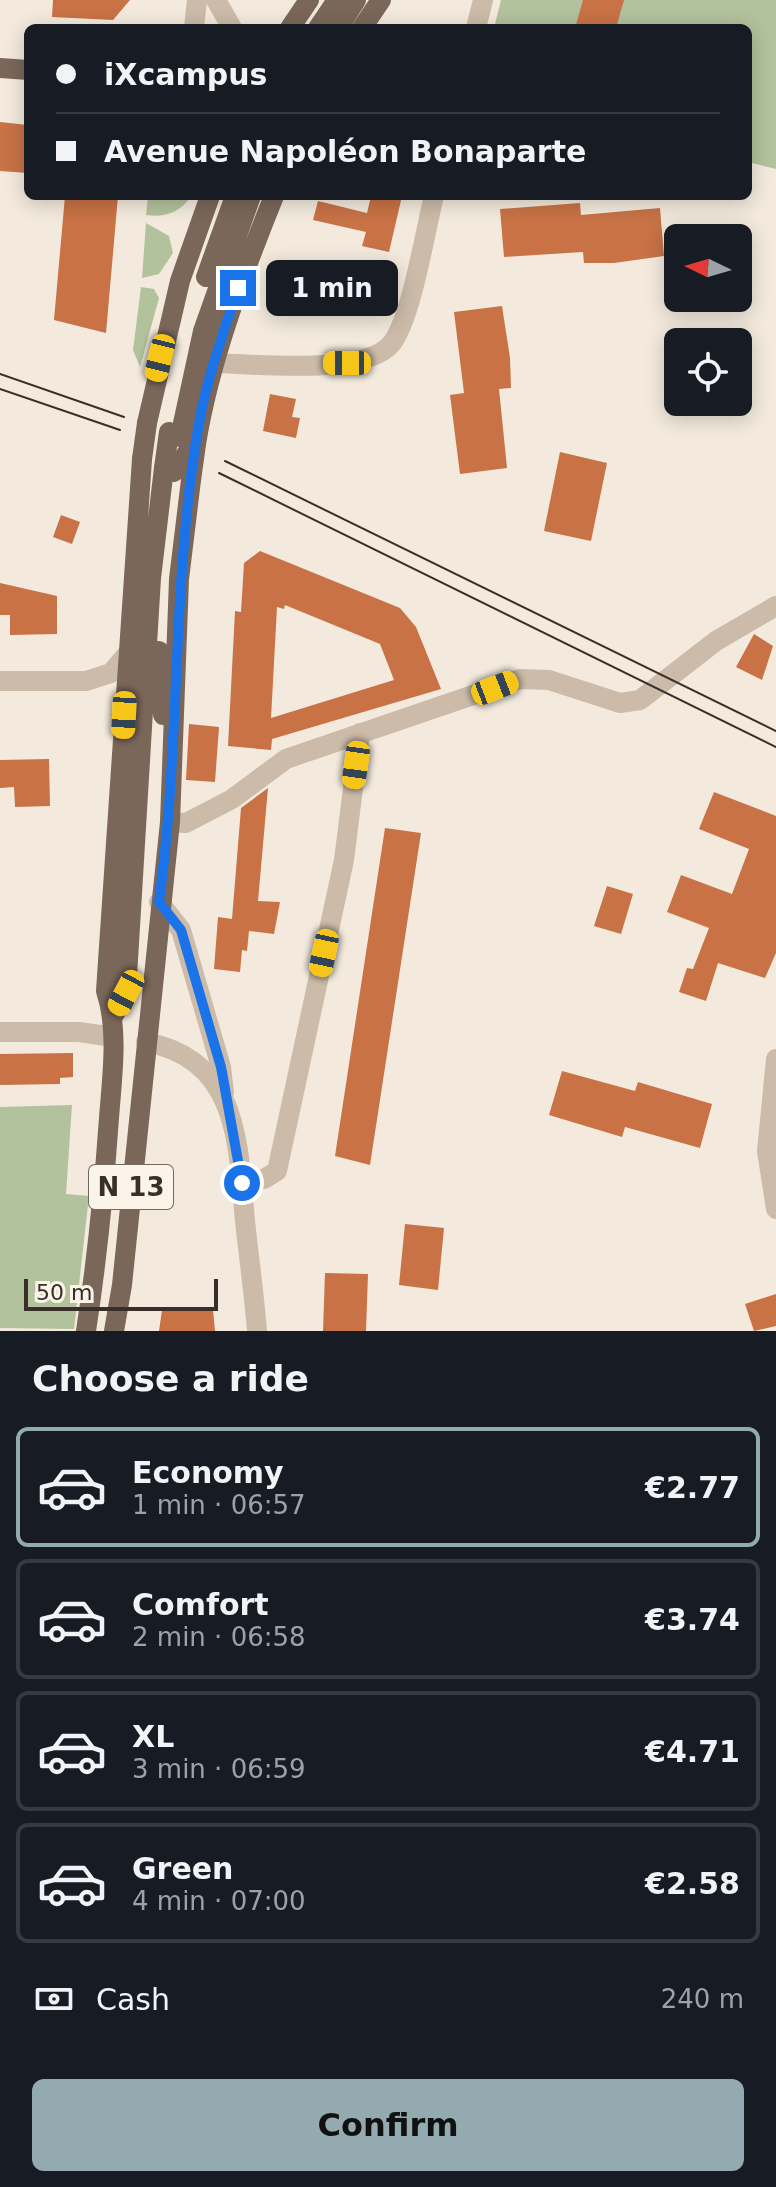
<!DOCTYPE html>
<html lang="en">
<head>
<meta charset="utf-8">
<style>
	:root { --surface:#171b24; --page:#242831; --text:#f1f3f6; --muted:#9ea1a6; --line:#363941; --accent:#92aab0 }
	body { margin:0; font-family:"DejaVu Sans",sans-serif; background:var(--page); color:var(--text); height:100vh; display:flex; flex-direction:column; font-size:30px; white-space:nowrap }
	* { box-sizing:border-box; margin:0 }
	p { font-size:26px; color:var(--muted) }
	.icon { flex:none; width:44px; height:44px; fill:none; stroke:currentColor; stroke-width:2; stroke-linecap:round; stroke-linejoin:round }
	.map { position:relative; height:1331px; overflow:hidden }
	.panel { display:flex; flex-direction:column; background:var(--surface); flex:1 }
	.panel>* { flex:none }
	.top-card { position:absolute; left:24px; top:24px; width:728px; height:176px; border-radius:12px; box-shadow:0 4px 20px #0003; display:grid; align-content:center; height:176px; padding:0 32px; background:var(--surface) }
	.needle { width:52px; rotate:275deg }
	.buttons { position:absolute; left:664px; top:224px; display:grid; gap:16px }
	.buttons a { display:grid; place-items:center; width:88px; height:88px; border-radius:12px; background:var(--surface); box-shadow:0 4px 20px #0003; font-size:40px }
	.scale { position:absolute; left:24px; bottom:20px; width:194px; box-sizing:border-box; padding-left:8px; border:4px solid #382f28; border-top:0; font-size:22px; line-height:28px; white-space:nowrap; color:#382f28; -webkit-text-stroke:6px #faf4e9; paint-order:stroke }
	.end { position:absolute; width:36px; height:36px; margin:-18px; border:10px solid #1a73e8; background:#fff; box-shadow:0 0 0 4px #fff }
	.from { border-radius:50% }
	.bubble { position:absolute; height:56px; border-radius:12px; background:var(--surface); box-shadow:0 4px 20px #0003; font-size:26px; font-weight:800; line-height:56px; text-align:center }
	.car { position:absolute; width:24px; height:48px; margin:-24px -12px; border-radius:10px; box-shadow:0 0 6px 2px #0007; background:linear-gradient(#f5c518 24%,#345 0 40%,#f5c518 0 76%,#345 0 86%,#f5c518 0) }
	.top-card b { display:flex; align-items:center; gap:28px; height:76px; font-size:30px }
	.top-card b+b { border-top:2px solid var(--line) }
	.top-card i { width:20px; height:20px; background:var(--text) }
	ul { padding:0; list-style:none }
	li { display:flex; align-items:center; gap:24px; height:120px; margin:0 16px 12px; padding:0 16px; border:4px solid var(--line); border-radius:12px }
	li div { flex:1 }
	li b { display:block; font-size:30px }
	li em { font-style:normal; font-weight:800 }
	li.selected { border-color:var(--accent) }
	li>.icon { width:72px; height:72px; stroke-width:1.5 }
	h2 { padding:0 32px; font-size:36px; line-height:96px }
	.pay { display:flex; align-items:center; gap:20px; height:88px; padding:0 32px; font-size:30px }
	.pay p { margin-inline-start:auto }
	.action { display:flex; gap:16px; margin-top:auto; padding:16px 32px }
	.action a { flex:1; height:92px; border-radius:12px; background:var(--accent); color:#111; font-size:32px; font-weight:800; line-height:92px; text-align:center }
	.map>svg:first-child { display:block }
	.green { fill:#b2c29c }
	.building { fill:#c87246; fill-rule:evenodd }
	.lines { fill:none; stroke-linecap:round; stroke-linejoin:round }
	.minor { stroke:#cbbba8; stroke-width:20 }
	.major { stroke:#7a6759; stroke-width:20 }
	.tram { stroke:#382f28; stroke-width:2 }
	.major-bridge { stroke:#7a6759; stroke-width:20 }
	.route { stroke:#1a73e8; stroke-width:10 }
	.labels { text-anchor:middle; stroke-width:8; stroke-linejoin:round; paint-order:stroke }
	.shield { fill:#faf4e9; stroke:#726a62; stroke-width:2 }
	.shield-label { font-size:26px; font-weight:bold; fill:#382f28 }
</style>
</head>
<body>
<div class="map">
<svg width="776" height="1331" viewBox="0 0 776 1331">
	<rect width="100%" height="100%" fill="#f3eadd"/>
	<path class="green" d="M 501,0 L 776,0 L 776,169 L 748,162 L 748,28 L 494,28 Z
		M 148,196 L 191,196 C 181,212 165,218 146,215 Z
		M 146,223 L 169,236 L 173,253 L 159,274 L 142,278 Z
		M 141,287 L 154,289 L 159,298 L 140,367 L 133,350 Z
		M 72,1105 L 66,1194 L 89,1196 L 74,1329 L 0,1328 L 0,1107 Z"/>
	<path class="building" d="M 53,0 L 130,0 L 113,20 L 52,17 Z
		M 583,0 L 624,0 L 616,28 L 575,28 Z
		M 0,122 L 28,125 L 28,173 L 0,171 Z
		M 65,196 L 118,196 L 106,333 L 54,320 Z
		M 371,196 L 402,196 L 389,252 L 362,246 L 366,232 L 313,220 L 318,201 L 367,213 Z
		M 580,203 L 581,215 L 660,208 L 664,256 L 614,263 L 584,263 L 583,252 L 504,257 L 500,209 Z
		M 502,306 L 510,358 L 511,388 L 499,389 L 507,468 L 460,474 L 450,395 L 464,393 L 454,312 Z
		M 270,394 L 296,399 L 292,417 L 300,418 L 296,438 L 263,431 Z
		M 560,452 L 607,463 L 591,541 L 544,531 Z
		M 61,515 L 80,522 L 72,544 L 53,537 Z
		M 260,551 L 400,608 L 416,627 L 441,689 L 272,739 L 271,750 L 228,746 L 235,611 L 241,612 L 244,563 ZM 285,605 L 380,644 L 394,680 L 271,718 L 277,607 L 284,609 Z
		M 0,583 L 57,596 L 57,634 L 10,635 L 10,615 L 0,615 Z
		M 754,634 L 773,646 L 762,680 L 736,667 Z
		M 189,724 L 219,727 L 215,782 L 186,780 Z
		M 49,759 L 50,806 L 15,807 L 14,787 L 0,788 L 0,760 Z
		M 268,788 L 258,901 L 280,902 L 274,934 L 249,931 L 247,951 L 242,950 L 240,972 L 214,969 L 218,917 L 232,919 L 241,808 Z
		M 714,792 L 776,816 L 776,953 L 765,978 L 718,963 L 706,1001 L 679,992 L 687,968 L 693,969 L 709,928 L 667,912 L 681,875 L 732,894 L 749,849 L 699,829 Z
		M 385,828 L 421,833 L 370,1165 L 335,1156 Z
		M 607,886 L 633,894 L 621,934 L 594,926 Z
		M 73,1053 L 73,1077 L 60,1078 L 60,1084 L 0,1085 L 0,1054 Z
		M 562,1071 L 635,1091 L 638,1082 L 712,1104 L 700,1148 L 625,1127 L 622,1137 L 549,1115 Z
		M 405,1224 L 444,1228 L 438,1290 L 399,1285 Z
		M 325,1273 L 368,1274 L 366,1331 L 323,1331 Z
		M 776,1294 L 776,1326 L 754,1331 L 745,1304 Z
		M 162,1310 L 213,1310 L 215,1331 L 159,1331 Z"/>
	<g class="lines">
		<path class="minor" d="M 216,0 L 232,28
			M 194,28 L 197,0
			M 476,28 L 483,0
			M 214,363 C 254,364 367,376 392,343 C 412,316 425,231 434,196
			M 0,681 L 86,681 L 111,673 L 128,653
			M 170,822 L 186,823 L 232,799 L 286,759 L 520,679 L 549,680 L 620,703 L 640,700 L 716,641 L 776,606
			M 159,902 L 181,930 L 221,1067 L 224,1093
			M 0,1032 L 79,1032 L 113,1037
			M 146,1042 C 239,1060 238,1143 245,1221 C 249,1258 254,1294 257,1331
			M 776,1059 L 767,1151 L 776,1209
			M 242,1183 L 264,1179 L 277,1171 L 344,860 L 360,733"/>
		<path class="major" d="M 290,28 L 309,0
			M 318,28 L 337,0
			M 338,28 L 356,0
			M 362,28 L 381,0
			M 0,68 L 28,70
			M 206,277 L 235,196
			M 147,423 L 180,281 L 210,196
			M 180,437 L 203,331 L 251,196
			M 196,444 C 210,358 242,276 274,196
			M 174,472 L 197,438
			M 159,651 L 163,715
			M 114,1015 L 126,993 L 151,578 L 164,468
			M 86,1331 C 97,1260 104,1189 109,1118 C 112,1077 119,1030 106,991 L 142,459
			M 114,1331 L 122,1285 L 170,822 L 179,579 L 191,480"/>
		<path class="tram" d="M 0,374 L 124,417
			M 0,389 L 120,430
			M 225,461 L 776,731
			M 219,473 L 776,747"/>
		<path class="major-bridge" d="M 142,459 L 147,423
			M 164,468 L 169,432
			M 191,480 L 196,444"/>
	</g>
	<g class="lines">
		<path class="route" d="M 238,288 C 224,332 207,377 199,423 C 171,582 181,743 159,902 L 181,930 L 221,1067 L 242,1183"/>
	</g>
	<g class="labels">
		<rect class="shield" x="89" y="1165" width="84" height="44" rx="6"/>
		<g class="shield-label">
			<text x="131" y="1196">N 13</text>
		</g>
	</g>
</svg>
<div class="buttons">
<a><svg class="needle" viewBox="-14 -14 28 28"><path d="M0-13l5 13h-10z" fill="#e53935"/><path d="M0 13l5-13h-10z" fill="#9ea1a6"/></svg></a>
<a><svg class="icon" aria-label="locate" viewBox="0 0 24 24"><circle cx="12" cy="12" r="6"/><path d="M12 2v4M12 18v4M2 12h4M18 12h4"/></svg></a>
</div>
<div class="scale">50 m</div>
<i class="end from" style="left:242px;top:1183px"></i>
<i class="end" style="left:238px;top:288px"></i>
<div class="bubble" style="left:266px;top:260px;width:132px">1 min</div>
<i class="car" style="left:160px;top:358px;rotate:194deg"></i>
<i class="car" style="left:347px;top:363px;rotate:270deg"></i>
<i class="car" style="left:495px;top:688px;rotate:69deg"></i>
<i class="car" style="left:124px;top:715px;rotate:183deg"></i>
<i class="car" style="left:356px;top:765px;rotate:188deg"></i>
<i class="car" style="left:324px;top:953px;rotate:192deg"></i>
<i class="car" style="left:126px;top:993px;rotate:208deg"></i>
<div class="top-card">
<b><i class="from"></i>iXcampus</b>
<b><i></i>Avenue Napoléon Bonaparte</b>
</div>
</div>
<section class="panel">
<h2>Choose a ride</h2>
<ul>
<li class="selected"><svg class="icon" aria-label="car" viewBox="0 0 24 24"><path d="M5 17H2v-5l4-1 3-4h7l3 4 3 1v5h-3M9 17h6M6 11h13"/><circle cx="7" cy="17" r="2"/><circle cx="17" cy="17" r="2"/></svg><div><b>Economy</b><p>1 min · 06:57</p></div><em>€2.77</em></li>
<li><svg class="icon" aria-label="car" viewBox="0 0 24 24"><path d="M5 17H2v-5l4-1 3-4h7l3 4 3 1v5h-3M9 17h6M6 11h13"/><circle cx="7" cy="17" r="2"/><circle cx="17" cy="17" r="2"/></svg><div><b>Comfort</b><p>2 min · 06:58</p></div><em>€3.74</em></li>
<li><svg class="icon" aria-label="car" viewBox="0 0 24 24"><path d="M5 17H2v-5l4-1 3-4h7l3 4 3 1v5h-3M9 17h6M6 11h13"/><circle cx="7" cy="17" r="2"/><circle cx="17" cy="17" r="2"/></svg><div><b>XL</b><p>3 min · 06:59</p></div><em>€4.71</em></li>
<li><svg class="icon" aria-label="car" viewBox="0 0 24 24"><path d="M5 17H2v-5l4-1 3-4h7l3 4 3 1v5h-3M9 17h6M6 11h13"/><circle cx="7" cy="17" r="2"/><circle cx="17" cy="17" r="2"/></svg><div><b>Green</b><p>4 min · 07:00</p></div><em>€2.58</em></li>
</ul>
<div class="pay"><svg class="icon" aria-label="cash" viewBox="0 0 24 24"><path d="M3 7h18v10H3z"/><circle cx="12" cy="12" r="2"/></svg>Cash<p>240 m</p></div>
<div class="action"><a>Confirm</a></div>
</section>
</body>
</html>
